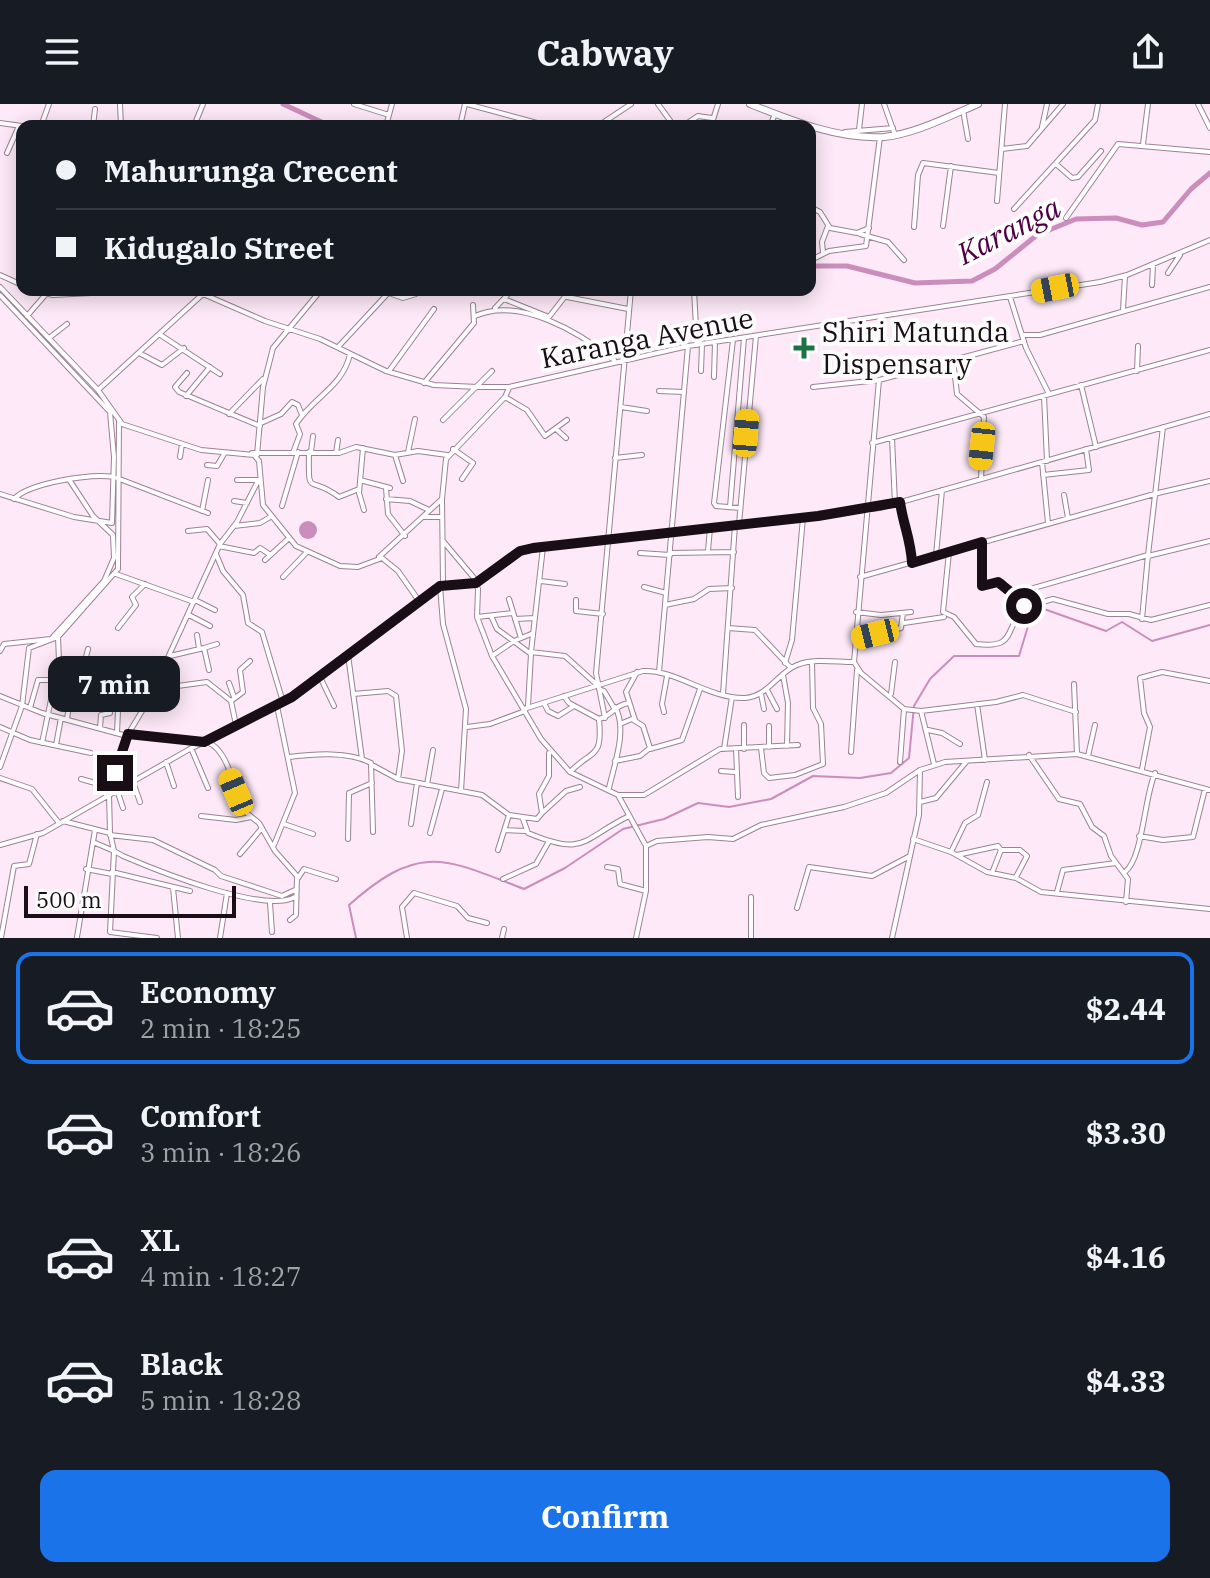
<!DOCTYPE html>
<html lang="en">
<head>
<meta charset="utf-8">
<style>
	:root { --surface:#171b24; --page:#242831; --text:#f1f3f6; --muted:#9ea1a6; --line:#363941; --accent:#1a73e8 }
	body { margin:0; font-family:"IBM Plex Serif",serif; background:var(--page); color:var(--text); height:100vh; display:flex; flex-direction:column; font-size:30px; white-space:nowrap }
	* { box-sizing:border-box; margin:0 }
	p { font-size:26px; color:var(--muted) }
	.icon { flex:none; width:44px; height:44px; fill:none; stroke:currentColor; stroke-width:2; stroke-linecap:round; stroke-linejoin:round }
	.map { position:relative; height:834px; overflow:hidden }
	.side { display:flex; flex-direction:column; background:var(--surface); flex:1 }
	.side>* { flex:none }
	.banner { position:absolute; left:16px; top:16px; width:800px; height:176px; border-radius:16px; box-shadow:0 4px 20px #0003; display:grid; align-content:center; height:176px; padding:0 40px; background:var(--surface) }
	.scale { position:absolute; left:24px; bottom:20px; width:212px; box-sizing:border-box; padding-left:8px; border:4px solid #190e16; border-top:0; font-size:22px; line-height:28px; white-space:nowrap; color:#190e16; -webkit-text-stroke:6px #fdfdfd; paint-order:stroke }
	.end { position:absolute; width:36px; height:36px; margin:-18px; border:10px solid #190e16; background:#fff; box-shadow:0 0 0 4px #fff }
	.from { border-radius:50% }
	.bubble { position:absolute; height:56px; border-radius:16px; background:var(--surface); box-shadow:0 4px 20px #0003; font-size:26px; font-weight:700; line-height:56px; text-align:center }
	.car { position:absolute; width:24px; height:48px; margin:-24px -12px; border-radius:10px; box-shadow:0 0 6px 2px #0007; background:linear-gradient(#f5c518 24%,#345 0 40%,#f5c518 0 76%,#345 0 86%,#f5c518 0) }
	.banner b { display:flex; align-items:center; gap:28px; height:76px; font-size:30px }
	.banner b+b { border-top:2px solid var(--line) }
	.banner i { width:20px; height:20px; background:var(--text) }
	ul { padding:14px 0 0; list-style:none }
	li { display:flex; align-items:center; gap:24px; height:112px; margin:0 16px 12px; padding:0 24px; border:4px solid transparent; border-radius:16px }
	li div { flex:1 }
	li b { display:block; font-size:30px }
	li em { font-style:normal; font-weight:700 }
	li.current { border-color:var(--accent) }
	li>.icon { width:72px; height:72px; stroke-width:1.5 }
	.button { display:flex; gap:16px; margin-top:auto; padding:16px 40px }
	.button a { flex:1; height:92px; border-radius:16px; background:var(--accent); color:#fff; font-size:32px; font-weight:700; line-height:92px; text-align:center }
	header { display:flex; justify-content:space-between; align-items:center; height:104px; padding:0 40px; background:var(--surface); font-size:36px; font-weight:700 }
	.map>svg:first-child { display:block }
	.water { fill:#cb8dbc }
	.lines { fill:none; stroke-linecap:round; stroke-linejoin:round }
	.stream { stroke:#cb8dbc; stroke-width:2 }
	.river { stroke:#cb8dbc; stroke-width:5 }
	.minor-casing { stroke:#9e8096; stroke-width:6 }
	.tertiary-casing { stroke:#9e8096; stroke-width:8 }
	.minor { stroke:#fff; stroke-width:4 }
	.tertiary { stroke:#fff; stroke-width:6 }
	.route { stroke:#190e16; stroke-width:10 }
	.poi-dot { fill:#1c7245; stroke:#fdfdfd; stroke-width:3 }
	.labels { text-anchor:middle; stroke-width:8; stroke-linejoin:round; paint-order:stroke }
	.poi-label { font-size:28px; fill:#190e16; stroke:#fdfdfd; text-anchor:start }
	.street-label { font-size:28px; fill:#190e16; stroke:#fdfdfd }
	.water-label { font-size:30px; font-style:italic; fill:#4c0042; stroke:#fdfdfd }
</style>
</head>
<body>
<header><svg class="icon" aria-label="menu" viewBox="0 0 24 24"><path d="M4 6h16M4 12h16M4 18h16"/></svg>Cabway<svg class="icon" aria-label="share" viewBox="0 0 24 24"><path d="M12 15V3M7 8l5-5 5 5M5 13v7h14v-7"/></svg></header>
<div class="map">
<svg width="1210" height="834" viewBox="0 0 1210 834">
	<rect width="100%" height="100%" fill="#fde9f7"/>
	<path class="water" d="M299 426a9 9 0 1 1 18 0a9 9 0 1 1-18 0Z"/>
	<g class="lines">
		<path class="stream" d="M 356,834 L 349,801 C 420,738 444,754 524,785 L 565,764 L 623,725 L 664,715 L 698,699 L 729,703 L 771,695 L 813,672 L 860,674 L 891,669 L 909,654 L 914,602 L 930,575 L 954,552 L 1019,552 L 1029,519 L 1044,505 L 1106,527 L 1122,518 L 1152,537 L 1210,521"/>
		<path class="river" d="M 283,0 L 330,22
			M 810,162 L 847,162 L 915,179 L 972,177 L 995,165 L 1037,131 L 1076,115 L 1116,114 L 1142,121 L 1163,118 L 1191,85 L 1210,69"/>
		<g class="minor-casing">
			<path id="minor" d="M 120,0 L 121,22
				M 354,0 L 389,11
				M 467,0 L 548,22
				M 658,0 L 674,22
				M 884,0 L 895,31
				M 1198,0 L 1210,24
				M 963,6 L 968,35
				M 0,19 L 22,22
				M 41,22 L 49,0
				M 93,22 L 95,5
				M 194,22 L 203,0
				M 386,22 L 392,0
				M 460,22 L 465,0
				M 598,22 L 631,0
				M 683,22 L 698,12 L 712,14
				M 711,22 L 718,0
				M 770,22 L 775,10
				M 1042,23 L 1047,0
				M 859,26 L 862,0
				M 845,28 L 893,24
				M 1143,40 L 1148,0
				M 1002,45 L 1027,42 L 1063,0
				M 7,49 L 19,22
				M 1056,60 L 1072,74 L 1078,73 L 1101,47
				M 997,97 L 1005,0
				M 810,103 L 820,108 L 830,124 L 857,129 L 869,124
				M 1014,105 L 1095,16 L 1098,0
				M 1066,114 L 1118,40 L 1210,48
				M 943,122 L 951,62
				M 914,123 L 918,71 L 923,59 L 999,69
				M 860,130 L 888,138 L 904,156
				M 823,149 L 822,138 L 828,122
				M 811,156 L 829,147 L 866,142 L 880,33
				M 1168,169 L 1180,151
				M 0,171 L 22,181
				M 1152,181 L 1153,161
				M 0,183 L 98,286 L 122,320 L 201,346 L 254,351 L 259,357 L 263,401 L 296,442 L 340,462 L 358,463 L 382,454 L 398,467 L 419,497
				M 33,186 L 53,191 L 150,186
				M 194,186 L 265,217 L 320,235 L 386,267 L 434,281 L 478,283 L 509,283 L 688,242 L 1100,178 L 1127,171 L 1210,136
				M 694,186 L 697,241
				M 389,189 L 403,194 L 416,190
				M 0,191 L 110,308 L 114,353 L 112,419
				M 567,193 L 628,205
				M 1010,193 L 1026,244 L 1049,290
				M 504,195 L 549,213 L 570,186
				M 495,204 L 512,186
				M 1123,206 L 1125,172
				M 27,212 L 46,190
				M 475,212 C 519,192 579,228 614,256
				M 159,230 L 220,270
				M 1022,231 L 1040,231 L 1210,183
				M 49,234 L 67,220
				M 733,236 L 714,399 L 716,402 L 740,404
				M 338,243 L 391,186
				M 141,250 L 162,261 L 184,244
				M 953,255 L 957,290 L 984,313 L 981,375
				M 389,267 L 434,205
				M 701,267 L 702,240
				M 1137,267 L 1138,242
				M 187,269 L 175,283 L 179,288 L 260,322
				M 714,273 L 715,238
				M 879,276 L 854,558 L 861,569 L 904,605 L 900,658
				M 424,279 L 474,219 L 473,201
				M 1081,281 L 1096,343
				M 813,283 L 879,276 L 1024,237
				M 98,286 L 205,188
				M 659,287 L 684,288
				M 186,292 L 210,263
				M 1044,292 L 1047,357
				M 505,293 L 527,306 L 545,332 L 567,316
				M 621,303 L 647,307
				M 229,310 L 263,275
				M 443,316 L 492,267
				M 261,319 L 281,310 L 292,298 L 298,301 L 302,311
				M 556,325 L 566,334
				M 892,334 L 895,400
				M 872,339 L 1210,246
				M 363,344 L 359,389 L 364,406
				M 453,345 L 473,359 L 462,375
				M 309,348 C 308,395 309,370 339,393 L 359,385
				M 311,348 L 313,332
				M 408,348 L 415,315
				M 252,349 L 339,349 L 356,343 L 395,351 L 418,347 L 447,351
				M 293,349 L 300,330 L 296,320 C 313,293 343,283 350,250
				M 336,349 L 338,336
				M 257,351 L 263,283 L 273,244 L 321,186
				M 395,351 L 403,377
				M 180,353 L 182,340
				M 615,354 L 642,351
				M 1042,358 L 1048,419
				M 207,361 L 217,362 L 224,350
				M 1043,371 L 1089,366 L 1086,345
				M 117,374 L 208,409
				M 237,376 L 258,376
				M 360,376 L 390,384
				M 386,384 L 388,410 L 405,432
				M 1158,389 L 1210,377
				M 0,390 L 74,413 L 112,419
				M 1064,391 L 1068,414
				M 14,395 C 29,379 91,369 114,373
				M 386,395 L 410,397 L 429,406
				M 234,397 L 247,399
				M 900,398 C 903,420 911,436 912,459
				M 282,402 L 298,348
				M 730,403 L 744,234
				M 202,407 L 208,376
				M 423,413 L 440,413
				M 739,420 L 756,232
				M 234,422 L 260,419 L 272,412
				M 188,427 L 207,425 L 220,440
				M 443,437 L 474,474 L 478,485 L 477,513 L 492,552 L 541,635 L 570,668 L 618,691 L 646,742 L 646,787 L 636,834
				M 982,438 L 982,482 L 1002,478 L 1013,490 L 1148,451 L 1163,323
				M 219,442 L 254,449 L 260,444 L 269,450
				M 708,447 L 710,424
				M 949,448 L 943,508 L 954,513 L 976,540 C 1018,545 1003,525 1025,503
				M 640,449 L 670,451
				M 670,449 L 734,448
				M 216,450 L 223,467 L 243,491 L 248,519 L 262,528 L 283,598
				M 936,451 L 942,386
				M 1148,452 L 1210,437
				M 379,453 L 442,395
				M 265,456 L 288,435
				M 116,470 L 194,498
				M 283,473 L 306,449
				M 860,473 L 1158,389
				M 541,477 L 565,480
				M 443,480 L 442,395 L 446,355 L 505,293 L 509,284
				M 440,482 L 443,520 L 466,605 L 461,687
				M 644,483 L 666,489
				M 1024,488 L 1025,503 L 1053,495 L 1108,510 L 1129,510 L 1151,516 L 1210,501
				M 509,495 L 521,534
				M 195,496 L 215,506
				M 576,496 L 576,507 L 603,510
				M 665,501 L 694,495 L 709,485 L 732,484
				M 856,508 L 881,511 L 911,508
				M 189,511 L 210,522
				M 491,512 L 497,525 L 531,550 L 528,602
				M 477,513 L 513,509
				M 515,515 L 535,514
				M 1142,515 L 1148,451
				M 904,519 L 944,513
				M 118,524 L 136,501 L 132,493 L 145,480
				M 728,524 L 755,526 L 791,564
				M 197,531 L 199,544
				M 58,533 L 59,557 L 156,582
				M 855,535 L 901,524 L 903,509
				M 204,544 L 217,540
				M 0,547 L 4,540 L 51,535 L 104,477 L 114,454 L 113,431 L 93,412 L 70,377
				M 531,548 L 543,443
				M 531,548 L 565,552 L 595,579
				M 348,551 L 362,655
				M 170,552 L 204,544 L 209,566
				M 492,552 L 514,537 L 531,530
				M 785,559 L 792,536 L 803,414
				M 83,565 L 88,545
				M 659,568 L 688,242
				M 783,571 L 788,599 L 787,642
				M 115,573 L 119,559
				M 320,573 L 334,602
				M 229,579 L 234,593
				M 156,580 L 170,583 L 207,578 L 231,597
				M 1074,580 L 1077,650
				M 54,584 L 68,578
				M 599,585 L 604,587 L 614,604
				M 82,586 L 87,566
				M 767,586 L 777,605
				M 353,590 L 388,587 L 396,592 L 402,647 L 398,675
				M 723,590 L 735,421
				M 761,590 L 764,605
				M 891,590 L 895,558
				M 0,592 L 42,609 L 127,632
				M 564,592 L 569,599 L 599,615
				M 544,599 L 548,607 L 558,612 L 574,602
				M 977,600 L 985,656
				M 30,604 L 38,576 L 54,576
				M 524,605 L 643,567 C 675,565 709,595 745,594 C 769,592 777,569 797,561 C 814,554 836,558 854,558
				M 904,605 L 921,607 L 996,598 L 1023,591 L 1076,608
				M 921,607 L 934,660
				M 664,608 L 662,600 L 667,572
				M 605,614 L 596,569 L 631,186
				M 67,615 L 70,596
				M 635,616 L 626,588 L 637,568
				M 236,621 L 231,597 L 243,588 L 240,566 L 250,557
				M 769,622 L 769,643
				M 0,623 L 30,636 L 91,649
				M 467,623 L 490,620 L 525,607
				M 100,624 L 101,611 L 110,609
				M 928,626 L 942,629 L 960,640
				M 117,629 L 118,607
				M 128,630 L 198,639
				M 207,638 C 227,645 235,682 237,701 L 259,719 L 275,747 L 297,772 L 296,811 L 290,816
				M 42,639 L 59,557
				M 56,641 L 61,614
				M 191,644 L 208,684
				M 761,644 L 764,669 L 769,674 L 795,671 L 823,660 L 821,620 L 813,604 L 812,558
				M 650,645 L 682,636 L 700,585
				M 724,645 L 732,593
				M 736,645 L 738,693
				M 744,645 L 744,621
				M 851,648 L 857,566
				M 1029,651 L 1059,695 L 1080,700 L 1092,723 L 1104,732 L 1111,752 L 1128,775 L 1126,798
				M 1088,652 L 1095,621
				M 289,653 C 314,650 348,647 371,659 L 373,728
				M 615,657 L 640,652 L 650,644 L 643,622 L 632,615 L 620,620
				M 166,658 L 174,682
				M 372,661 L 398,675 L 482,691 L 509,711 L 537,715 L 542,709 L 539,690 L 549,672 L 549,649
				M 0,663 L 22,602 L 29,544 L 58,533 L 118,465 L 119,317
				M 1142,665 L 1150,623 L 1144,609 L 1140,574 L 1162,568 L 1210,577
				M 721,667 L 735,668
				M 570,668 C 592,645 603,656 599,615 C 612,612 614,601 629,599
				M 0,674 L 32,685 L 59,719
				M 81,675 L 109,683
				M 133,678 L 140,698
				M 427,681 L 433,646
				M 609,684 C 614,661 628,625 615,603
				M 117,686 L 123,704
				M 109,690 L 110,729
				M 618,691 L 644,691 L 720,645 L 798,641
				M 106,692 L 127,632 L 148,597 L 220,440 L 237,418 L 258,377
				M 920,698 L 936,694 L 966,658
				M 542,709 L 566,687 L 580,683
				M 201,712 L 236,716 L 251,713
				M 523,715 L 528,729 C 586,753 580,736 629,712
				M 63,717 L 110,729 L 114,747 L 123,752 C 158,767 264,810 295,793
				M 284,720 L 313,730
				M 411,720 L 417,679
				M 505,726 L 526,727
				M 430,729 L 442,685
				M 110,731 L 153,736 L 215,766 L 221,772 L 282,792 L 295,786
				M 1139,732 L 1163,736 L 1193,733 L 1205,685
				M 348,735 L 349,689 L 372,679
				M 913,735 L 951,748 L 987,768 L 1016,774 L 1041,788 L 1210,805
				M 93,738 L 114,747 L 110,828 L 157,834
				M 0,741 L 43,729 L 188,646 L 277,602 L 440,482 L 476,479 L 520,447 L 880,404 L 1210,310
				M 274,741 L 295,689 L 277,602
				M 646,742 L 657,737 L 708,733 L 733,735 L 761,721 L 844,703 L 886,689 L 920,666 L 945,658 L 1077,650 L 1210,686
				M 498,746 L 509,711
				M 951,748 L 965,719 L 978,711 L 987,678
				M 240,750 L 262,724
				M 957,751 L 998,742 L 1001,746
				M 607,763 L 618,765 L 620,780 L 646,787
				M 86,765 L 112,770
				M 112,768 L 190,787
				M 1125,768 C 1143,754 1144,694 1155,669
				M 992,769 L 1001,746 L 1020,746 L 1027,752 L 1016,773
				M 298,774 L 304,765 L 336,775
				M 503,775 L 536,760 L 548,739
				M 173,784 L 178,834
				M 1057,788 L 1063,766 L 1116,759
				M 270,799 L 272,828
				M 797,804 L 809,763 L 872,772 L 910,752
				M 77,833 L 95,726
				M 1,834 L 14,762 L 29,760 L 37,730
				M 220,834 L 227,789
				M 407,834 L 402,803 L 414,789 L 457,802 L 468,814 L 487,819
				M 502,834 L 504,825
				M 751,834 L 751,793
				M 892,834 L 919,711 L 920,666"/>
		</g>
		<g class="tertiary-casing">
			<path id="tertiary" d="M 750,0 C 790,16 839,36 884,33 C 915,30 949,12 978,0"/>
		</g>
		<use href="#minor" class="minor"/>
		<use href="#tertiary" class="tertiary"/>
	</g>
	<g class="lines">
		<path class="route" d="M 115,669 L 128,630 L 204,638 L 292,593 L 440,482 L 476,479 L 520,447 L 533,444 L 818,412 L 900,398 C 903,420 911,436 912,459 L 982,438 L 982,482 L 998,478 L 1013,490 L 1024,488 L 1024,502"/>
	</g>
	<path class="poi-dot" d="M800 232h8v8h8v8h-8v8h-8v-8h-8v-8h8z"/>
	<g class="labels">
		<g class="poi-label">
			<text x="822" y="238">Shiri Matunda<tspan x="822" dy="32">Dispensary</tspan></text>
		</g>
		<g class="street-label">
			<text transform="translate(647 234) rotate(-11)" y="10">Karanga Avenue</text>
		</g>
		<g class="water-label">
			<text transform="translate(1009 127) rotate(-27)" y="10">Karanga</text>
		</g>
	</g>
</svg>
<div class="scale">500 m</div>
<i class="end from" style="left:1024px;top:502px"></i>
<i class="end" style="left:115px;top:669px"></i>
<div class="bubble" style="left:48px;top:552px;width:132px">7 min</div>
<i class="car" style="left:1055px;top:184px;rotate:259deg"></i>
<i class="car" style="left:746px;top:329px;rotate:5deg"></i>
<i class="car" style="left:982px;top:342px;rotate:186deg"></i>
<i class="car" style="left:875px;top:530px;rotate:256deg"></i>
<i class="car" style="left:236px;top:688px;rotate:337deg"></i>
<div class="banner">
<b><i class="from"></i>Mahurunga Crecent</b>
<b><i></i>Kidugalo Street</b>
</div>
</div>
<section class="side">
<ul>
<li class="current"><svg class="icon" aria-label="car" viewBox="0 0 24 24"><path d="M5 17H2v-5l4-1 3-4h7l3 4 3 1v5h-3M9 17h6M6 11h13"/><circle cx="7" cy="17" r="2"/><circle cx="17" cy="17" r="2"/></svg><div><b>Economy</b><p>2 min · 18:25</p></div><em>$2.44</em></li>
<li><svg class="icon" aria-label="car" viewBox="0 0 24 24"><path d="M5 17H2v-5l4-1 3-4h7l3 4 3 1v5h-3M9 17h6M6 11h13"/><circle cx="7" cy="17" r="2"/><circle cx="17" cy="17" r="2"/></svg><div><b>Comfort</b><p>3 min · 18:26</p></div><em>$3.30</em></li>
<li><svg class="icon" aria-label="car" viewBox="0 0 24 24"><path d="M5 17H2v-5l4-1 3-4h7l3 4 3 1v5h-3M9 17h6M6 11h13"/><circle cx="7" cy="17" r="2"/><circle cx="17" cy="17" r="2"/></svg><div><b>XL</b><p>4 min · 18:27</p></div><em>$4.16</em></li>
<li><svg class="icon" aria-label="car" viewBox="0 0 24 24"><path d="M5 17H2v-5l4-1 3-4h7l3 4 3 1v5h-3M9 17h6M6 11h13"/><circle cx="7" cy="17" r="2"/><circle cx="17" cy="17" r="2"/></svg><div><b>Black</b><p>5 min · 18:28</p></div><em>$4.33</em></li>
</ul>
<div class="button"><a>Confirm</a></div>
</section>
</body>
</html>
